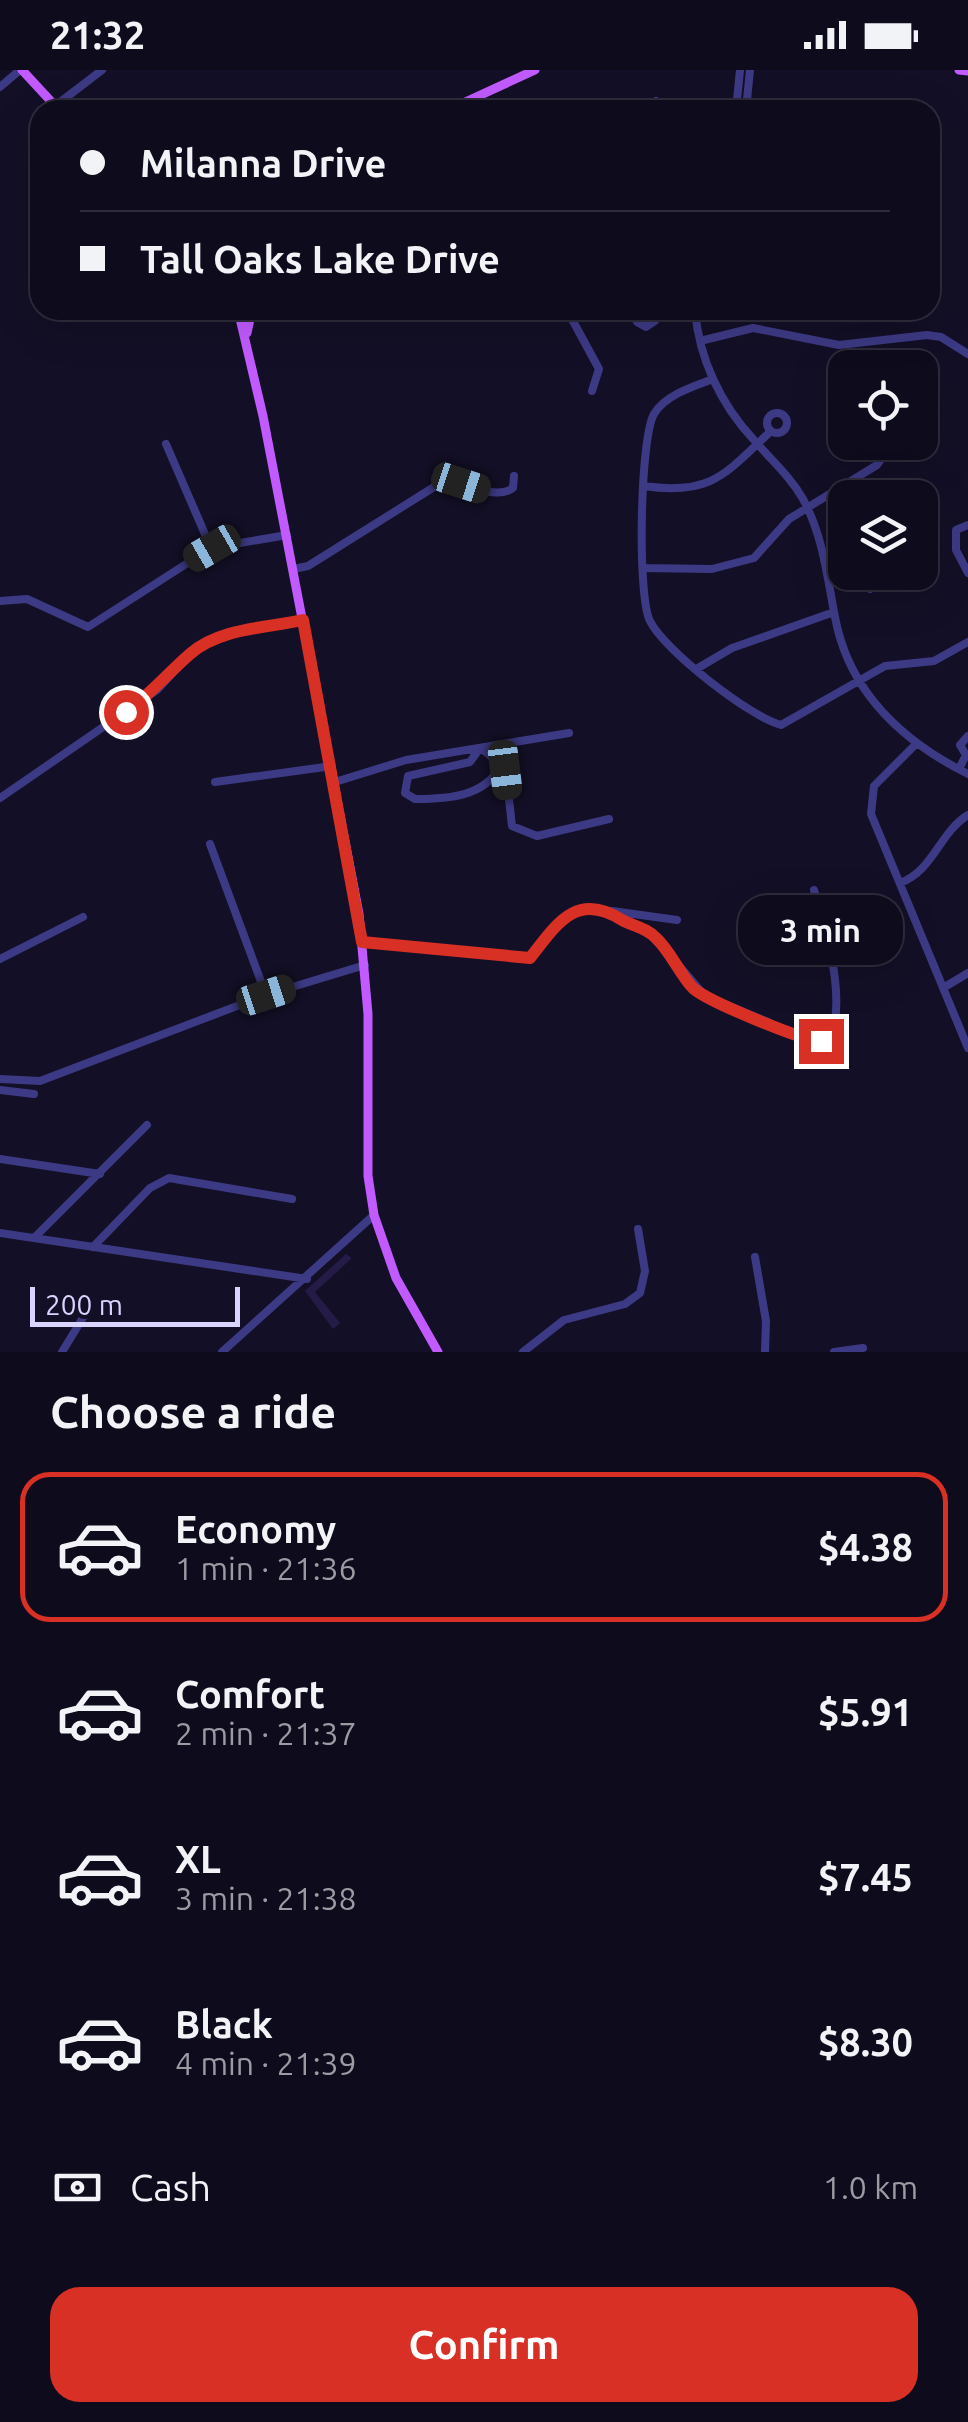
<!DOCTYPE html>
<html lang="en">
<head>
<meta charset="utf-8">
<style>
	:root { --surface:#0e0b1c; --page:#1c1929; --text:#f1f3f6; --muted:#9b9ba3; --line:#2e2b3b; --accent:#d93025 }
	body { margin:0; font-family:Ubuntu,sans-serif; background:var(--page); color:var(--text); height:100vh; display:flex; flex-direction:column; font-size:38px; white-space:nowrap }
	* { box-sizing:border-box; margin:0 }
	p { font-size:32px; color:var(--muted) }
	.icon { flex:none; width:55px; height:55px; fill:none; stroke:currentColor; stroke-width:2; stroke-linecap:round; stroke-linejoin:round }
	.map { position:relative; height:1282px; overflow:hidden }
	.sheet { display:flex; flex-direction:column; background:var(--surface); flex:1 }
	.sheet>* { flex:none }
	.hud { position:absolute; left:30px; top:30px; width:910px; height:220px; border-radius:30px; box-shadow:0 10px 40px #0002,0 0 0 2px var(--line); display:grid; align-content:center; height:220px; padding:0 50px; background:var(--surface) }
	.tools { position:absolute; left:828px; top:280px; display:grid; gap:20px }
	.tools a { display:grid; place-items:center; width:110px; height:110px; border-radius:20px; background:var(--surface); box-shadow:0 10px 40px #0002,0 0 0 2px var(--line); font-size:50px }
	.scale { position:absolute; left:30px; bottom:25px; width:210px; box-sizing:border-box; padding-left:10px; border:5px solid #d9d4ff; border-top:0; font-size:28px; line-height:35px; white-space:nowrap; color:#d9d4ff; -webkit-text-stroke:8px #130f26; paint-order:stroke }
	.end { position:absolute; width:45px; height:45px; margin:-22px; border:12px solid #d93025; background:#fff; box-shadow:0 0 0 5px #fff }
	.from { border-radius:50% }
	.bubble { position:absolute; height:70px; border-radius:30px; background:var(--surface); box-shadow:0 10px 40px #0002,0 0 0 2px var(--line); font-size:32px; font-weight:700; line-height:70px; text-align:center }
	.car { position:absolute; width:30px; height:60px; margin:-30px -15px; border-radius:12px; box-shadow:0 0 8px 2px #0007; background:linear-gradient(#222 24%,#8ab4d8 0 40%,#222 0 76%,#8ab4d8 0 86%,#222 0) }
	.hud b { display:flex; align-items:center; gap:35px; height:95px; font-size:38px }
	.hud b+b { border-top:2px solid var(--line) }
	.hud i { width:25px; height:25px; background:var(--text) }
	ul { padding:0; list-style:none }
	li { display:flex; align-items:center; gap:30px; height:150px; margin:0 20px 15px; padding:0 30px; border:5px solid transparent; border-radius:30px }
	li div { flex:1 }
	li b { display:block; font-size:38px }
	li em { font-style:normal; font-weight:700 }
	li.active { border-color:var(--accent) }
	li>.icon { width:90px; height:90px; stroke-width:1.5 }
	h2 { padding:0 50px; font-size:45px; line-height:120px }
	.pay { display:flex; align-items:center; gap:25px; height:110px; padding:0 50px; font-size:38px }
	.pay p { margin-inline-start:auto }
	.cta { display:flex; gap:20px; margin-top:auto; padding:20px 50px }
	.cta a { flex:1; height:115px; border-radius:30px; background:var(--accent); color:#fff; font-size:40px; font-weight:700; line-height:115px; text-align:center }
	.status { display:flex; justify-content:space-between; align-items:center; height:70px; padding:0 50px; background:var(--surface); direction:ltr }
	.status svg { height:28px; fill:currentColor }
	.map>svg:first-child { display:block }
	.building { fill:#241b47 }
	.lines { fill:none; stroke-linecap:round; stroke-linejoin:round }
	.minor { stroke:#3d3a85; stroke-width:8 }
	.major { stroke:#c25bff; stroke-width:9 }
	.route { stroke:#d93025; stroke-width:12 }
</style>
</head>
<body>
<div class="status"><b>21:32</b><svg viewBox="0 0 49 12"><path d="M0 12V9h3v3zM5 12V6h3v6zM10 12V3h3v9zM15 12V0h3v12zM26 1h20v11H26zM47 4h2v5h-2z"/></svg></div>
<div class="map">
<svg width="968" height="1282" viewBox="0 0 968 1282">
	<rect width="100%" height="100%" fill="#130f26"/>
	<path class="building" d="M 346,1184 L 352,1188 L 315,1222 L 340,1253 L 333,1259 L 305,1221 Z"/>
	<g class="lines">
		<path class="minor" d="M 0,17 L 20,0
			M 55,36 L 102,0
			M 645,40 L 656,31 L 665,40
			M 736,40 L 740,0
			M 746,40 L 750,0
			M 567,240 L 599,299 L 592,321
			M 640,240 L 637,252 L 646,257 L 655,251 L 652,240
			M 695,240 C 699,289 721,335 754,370 C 771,390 790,406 803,429 C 823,466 827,506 835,547 C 849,623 902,671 968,704
			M 700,271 L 753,258 L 839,275 L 927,265 L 941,267 L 968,284
			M 713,309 C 694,316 665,325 654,344 C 640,368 637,526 650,551 C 664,580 750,647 781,655 L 885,596 L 934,591 L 968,572
			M767 353a10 10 0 1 1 20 0a10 10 0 1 1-20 0Z
			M 166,374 L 211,478
			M 644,416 C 712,426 726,403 771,361
			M 968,455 L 956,460 L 956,480 L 968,503
			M 644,498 L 712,499 L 754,488 L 789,449 L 877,395 L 893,372
			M 293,499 L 308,496 L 434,417 C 464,408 493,432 513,418 L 514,406
			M 827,503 L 845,501
			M 861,504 L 860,514 L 870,519 L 878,513 L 875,502
			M 0,531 L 27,529 L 88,557 L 211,478 L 287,465
			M 698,598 L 732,578 L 834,542
			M 916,674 L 874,716 L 871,744 L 968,978
			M 501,696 C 484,727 448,729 415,729 L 405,723 L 408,706 L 470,692 L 480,678 C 510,696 508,724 512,756 L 537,766 L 609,749
			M 959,699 L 966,685 L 960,675 L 968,666
			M 215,712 L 332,696
			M 335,712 L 406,690 L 569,663
			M 0,728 L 157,620 L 192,582 L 223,566 L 303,550
			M 210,774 L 266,925
			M 900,813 C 934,800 939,763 968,745
			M 612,841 L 677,850
			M 363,871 L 530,888 L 557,854 L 580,839 L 612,841 L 654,866 L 705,926 L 768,952 L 790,965 L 811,971 L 831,968 C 846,924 826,863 814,820
			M 0,889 L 83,847
			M 943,918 L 968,903
			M 0,1009 L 40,1011 L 266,925 L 365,895
			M 0,1020 L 34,1024
			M 0,1089 L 100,1104
			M 0,1163 L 307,1209
			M 34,1168 L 147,1055
			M 93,1177 L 150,1118 L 169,1108 L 292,1129
			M 755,1187 L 766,1251 L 765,1282
			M 62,1282 L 84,1246
			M 222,1282 L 374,1145
			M 523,1282 L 564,1250 L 625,1234 L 640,1223 L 645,1201 L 638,1159
			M 834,1282 L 863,1278"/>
		<path class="major" d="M 22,0 L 59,40
			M 959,0 L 968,1
			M 448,40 L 535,0
			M 238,240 L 263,346 L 359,844 L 368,944 L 368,1106 L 374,1145 L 396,1208 L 438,1282
			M 247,263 L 252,240"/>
	</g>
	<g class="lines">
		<path class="route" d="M 126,642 C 151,624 168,603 190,584 C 219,558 267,558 303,550 L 362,872 L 530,888 C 557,854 576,821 622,850 C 633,856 647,858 656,868 C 671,882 679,903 693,918 C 707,931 803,971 821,971"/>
	</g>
</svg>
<div class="tools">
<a><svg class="icon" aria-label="locate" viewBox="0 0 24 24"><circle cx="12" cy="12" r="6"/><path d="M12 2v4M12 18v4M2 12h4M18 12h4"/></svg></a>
<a><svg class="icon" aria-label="layers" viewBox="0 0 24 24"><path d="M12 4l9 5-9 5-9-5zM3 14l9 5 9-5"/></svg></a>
</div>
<div class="scale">200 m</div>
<i class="end from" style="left:126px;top:642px"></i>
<i class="end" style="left:821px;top:971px"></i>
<div class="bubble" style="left:738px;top:825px;width:165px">3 min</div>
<i class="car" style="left:461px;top:413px;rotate:108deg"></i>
<i class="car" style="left:212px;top:478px;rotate:240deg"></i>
<i class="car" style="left:505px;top:700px;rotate:173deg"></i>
<i class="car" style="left:266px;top:925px;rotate:72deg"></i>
<div class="hud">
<b><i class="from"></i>Milanna Drive</b>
<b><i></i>Tall Oaks Lake Drive</b>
</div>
</div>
<section class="sheet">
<h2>Choose a ride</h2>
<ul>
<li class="active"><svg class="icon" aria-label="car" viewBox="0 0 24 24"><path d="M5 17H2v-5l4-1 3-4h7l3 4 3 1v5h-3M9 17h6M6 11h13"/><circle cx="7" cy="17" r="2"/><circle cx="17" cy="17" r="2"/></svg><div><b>Economy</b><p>1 min · 21:36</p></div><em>$4.38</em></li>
<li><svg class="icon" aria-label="car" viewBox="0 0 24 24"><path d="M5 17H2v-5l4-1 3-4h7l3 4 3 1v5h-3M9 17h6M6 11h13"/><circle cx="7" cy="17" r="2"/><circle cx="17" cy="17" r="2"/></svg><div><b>Comfort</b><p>2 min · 21:37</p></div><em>$5.91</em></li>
<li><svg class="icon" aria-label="car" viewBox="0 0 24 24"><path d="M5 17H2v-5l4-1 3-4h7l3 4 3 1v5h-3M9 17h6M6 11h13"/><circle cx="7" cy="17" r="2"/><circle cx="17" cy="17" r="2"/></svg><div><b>XL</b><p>3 min · 21:38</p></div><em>$7.45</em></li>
<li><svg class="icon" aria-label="car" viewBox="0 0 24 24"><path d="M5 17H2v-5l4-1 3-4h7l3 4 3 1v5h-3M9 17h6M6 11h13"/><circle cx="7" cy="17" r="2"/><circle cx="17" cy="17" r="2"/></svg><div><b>Black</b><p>4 min · 21:39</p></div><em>$8.30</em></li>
</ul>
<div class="pay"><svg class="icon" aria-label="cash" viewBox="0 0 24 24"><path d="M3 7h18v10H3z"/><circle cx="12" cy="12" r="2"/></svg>Cash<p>1.0 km</p></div>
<div class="cta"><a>Confirm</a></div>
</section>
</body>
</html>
